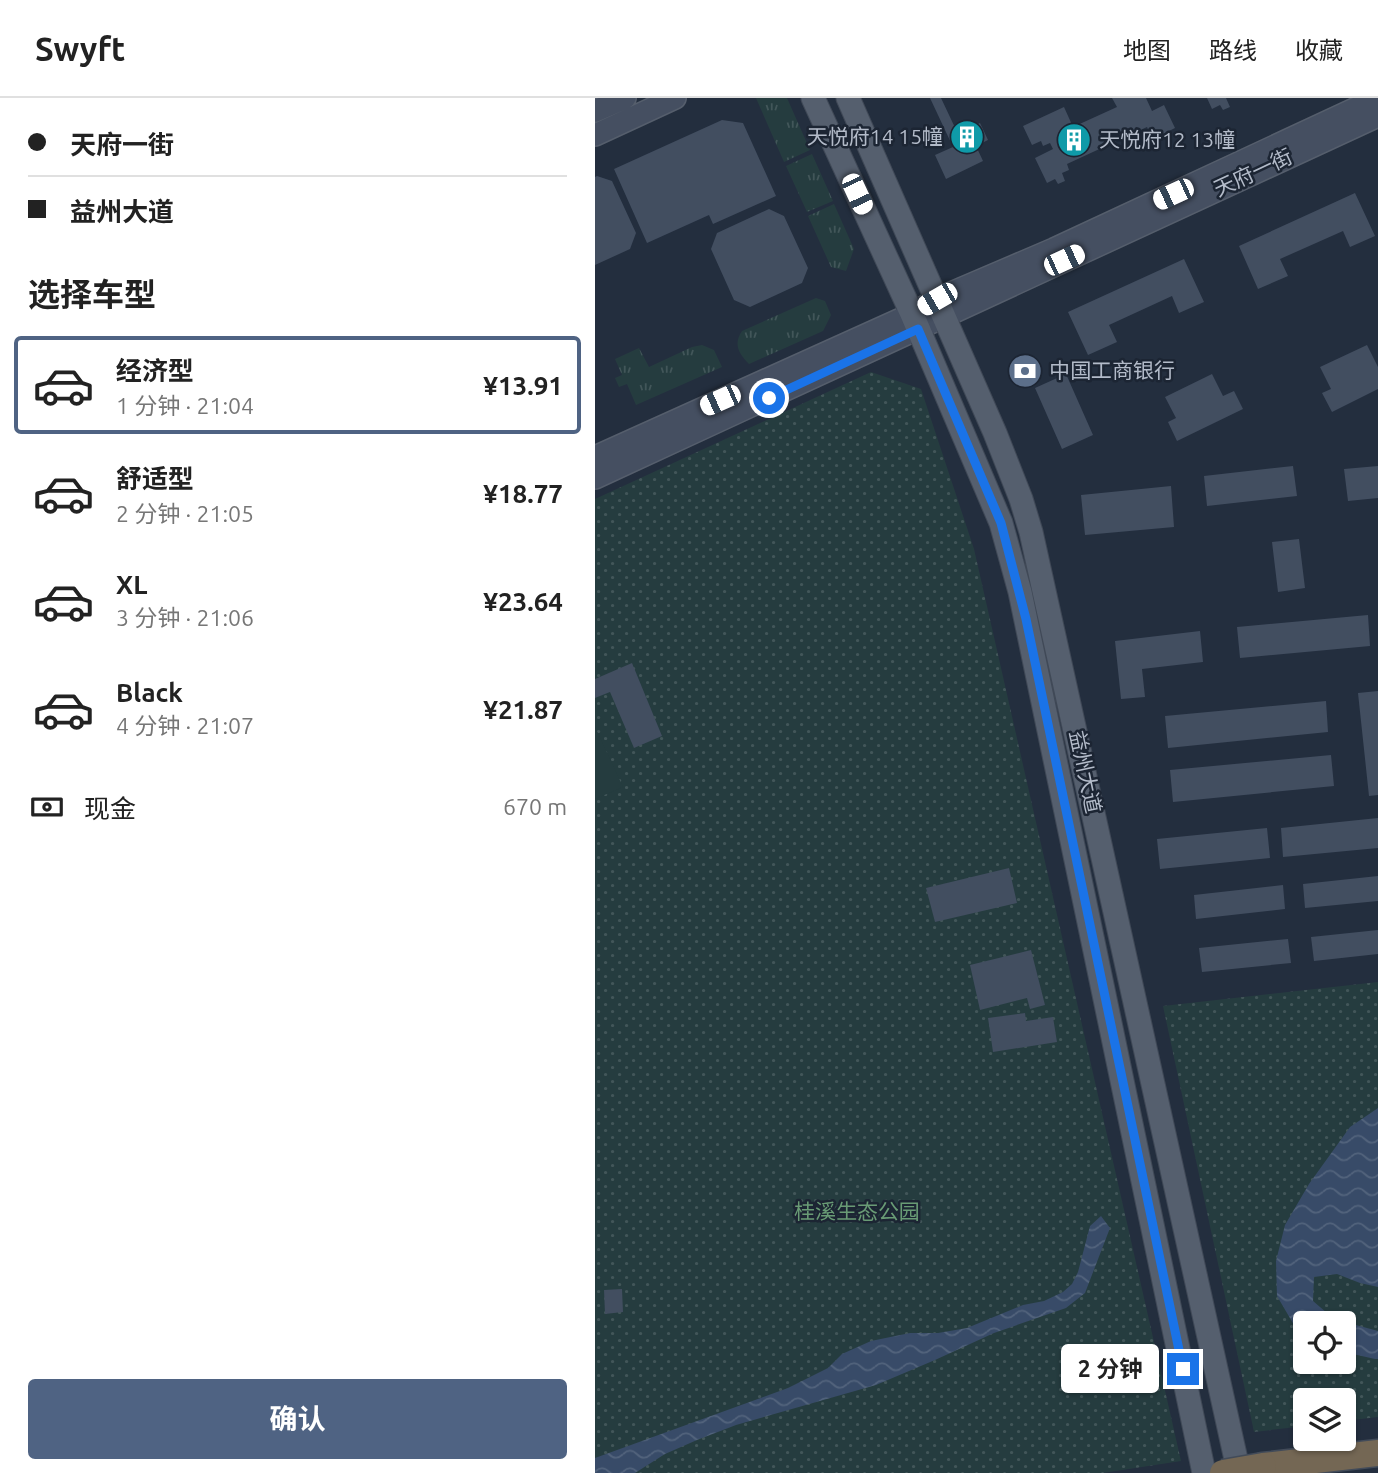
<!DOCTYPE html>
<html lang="zh">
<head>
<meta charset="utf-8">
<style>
	:root { --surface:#fff; --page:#f2f2f2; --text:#222; --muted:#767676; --line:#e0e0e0; --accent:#4f6383 }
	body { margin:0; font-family:Ubuntu,"Noto Sans SC",sans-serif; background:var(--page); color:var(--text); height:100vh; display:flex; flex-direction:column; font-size:26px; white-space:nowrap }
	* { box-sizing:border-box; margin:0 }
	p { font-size:23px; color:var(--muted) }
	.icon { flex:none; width:38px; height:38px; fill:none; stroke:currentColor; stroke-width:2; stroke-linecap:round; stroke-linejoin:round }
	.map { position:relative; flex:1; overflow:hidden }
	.drawer { display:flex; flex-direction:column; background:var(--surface); width:595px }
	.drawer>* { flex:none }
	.hud { display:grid; align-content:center; height:154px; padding:0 28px; background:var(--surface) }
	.fabs { position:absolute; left:698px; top:1213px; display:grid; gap:14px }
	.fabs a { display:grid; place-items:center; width:63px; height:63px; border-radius:7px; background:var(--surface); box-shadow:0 2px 5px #0004; font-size:35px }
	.end { position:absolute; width:32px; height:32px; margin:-16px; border:9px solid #1a73e8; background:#fff; box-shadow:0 0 0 4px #fff }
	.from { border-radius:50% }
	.bubble { position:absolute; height:49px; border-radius:7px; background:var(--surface); box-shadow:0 2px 5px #0004; font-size:23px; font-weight:700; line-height:49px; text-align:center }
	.car { position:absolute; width:21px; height:42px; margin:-21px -10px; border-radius:9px; box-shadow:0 0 5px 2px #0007; background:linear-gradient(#fff 24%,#345 0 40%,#fff 0 76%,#345 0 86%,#fff 0) }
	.hud b { display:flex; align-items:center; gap:24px; height:66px; font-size:26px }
	.hud b+b { border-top:2px solid var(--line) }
	.hud i { width:18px; height:18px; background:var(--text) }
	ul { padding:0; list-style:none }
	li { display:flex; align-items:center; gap:21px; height:98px; margin:0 14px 10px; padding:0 14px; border:4px solid transparent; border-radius:7px }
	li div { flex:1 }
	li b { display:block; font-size:26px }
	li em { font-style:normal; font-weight:700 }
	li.current { border-color:var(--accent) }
	li>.icon { width:63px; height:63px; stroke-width:1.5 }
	h2 { padding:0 28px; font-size:32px; line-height:84px }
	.pay { display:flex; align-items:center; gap:18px; height:77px; padding:0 28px; font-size:26px }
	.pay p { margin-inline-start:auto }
	.action { display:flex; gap:14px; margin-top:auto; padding:14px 28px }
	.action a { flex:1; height:80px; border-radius:7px; background:var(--accent); color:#fff; font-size:28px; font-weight:700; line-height:80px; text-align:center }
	header { display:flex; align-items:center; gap:42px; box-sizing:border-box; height:98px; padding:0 35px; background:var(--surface); border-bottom:2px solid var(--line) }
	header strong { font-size:33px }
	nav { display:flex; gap:38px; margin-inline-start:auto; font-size:24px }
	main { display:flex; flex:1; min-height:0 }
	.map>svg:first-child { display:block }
	.grass { fill:url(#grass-tufts) }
	.park { fill:url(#park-dots); fill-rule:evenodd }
	.garden { fill:#253c3f }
	.water { fill:url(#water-waves) }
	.building { fill:#424e60 }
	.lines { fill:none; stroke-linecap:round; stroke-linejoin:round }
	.secondary-casing { stroke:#555e6c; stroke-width:24 }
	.primary-casing { stroke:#404957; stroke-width:25 }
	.highway-casing { stroke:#424b59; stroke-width:29 }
	.secondary { stroke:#454f61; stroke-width:21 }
	.primary { stroke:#555f6e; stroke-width:23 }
	.highway { stroke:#746754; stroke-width:26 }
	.highway-bridge-casing { stroke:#424b59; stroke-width:29; stroke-linecap:butt }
	.highway-bridge { stroke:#746754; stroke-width:26 }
	.route { stroke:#1a73e8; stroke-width:9 }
	.labels { text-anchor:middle; stroke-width:5; stroke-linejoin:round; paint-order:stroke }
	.poi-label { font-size:21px; fill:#b3bbc9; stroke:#1c2533; text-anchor:start }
	.street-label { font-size:21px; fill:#b3bbc9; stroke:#1c2533 }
	.park-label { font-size:21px; fill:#699b75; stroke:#1c2533 }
</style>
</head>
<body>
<header>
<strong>Swyft</strong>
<nav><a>地图</a><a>路线</a><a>收藏</a></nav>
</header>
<main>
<section class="drawer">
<div class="hud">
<b><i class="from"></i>天府一街</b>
<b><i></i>益州大道</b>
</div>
<h2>选择车型</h2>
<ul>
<li class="current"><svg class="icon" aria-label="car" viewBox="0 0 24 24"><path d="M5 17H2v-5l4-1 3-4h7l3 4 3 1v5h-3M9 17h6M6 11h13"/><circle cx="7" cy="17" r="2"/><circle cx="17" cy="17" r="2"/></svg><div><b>经济型</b><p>1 分钟 · 21:04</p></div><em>¥13.91</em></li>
<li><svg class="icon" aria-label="car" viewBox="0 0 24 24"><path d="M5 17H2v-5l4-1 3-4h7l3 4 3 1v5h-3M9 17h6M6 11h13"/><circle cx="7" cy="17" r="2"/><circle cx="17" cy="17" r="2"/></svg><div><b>舒适型</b><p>2 分钟 · 21:05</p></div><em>¥18.77</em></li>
<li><svg class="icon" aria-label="car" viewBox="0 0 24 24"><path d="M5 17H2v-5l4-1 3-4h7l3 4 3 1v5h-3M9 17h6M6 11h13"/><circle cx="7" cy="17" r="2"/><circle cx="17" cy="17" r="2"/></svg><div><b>XL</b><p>3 分钟 · 21:06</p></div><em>¥23.64</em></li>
<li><svg class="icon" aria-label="car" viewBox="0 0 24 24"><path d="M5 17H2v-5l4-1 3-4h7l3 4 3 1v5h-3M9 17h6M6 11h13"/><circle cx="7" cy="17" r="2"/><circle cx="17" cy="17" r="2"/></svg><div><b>Black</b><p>4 分钟 · 21:07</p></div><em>¥21.87</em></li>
</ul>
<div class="pay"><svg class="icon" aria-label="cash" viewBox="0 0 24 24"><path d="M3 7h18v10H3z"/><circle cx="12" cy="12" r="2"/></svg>现金<p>670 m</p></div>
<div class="action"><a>确认</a></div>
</section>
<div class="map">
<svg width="783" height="1375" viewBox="0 0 783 1375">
	<defs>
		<pattern id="grass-tufts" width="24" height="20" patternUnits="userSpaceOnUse" patternTransform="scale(1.75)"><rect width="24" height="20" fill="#253c3f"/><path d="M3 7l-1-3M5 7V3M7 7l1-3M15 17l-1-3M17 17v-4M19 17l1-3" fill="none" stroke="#425659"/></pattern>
		<pattern id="park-dots" width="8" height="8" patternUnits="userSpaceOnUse" patternTransform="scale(1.75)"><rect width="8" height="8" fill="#253c3f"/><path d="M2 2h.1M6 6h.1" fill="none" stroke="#425659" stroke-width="1.8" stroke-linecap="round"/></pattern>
		<pattern id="water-waves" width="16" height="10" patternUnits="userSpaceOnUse" patternTransform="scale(1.75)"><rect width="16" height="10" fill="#384b68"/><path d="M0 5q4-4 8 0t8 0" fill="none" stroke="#52637c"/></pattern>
	</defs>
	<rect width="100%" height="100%" fill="#232e3e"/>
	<path class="grass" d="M 161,0 L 192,0 L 215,52 L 189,64 Z
		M 217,56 L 238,103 L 212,114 L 191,68 Z
		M 239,106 L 259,151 L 251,173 L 236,169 L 213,118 Z
		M 221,200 L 230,203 L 236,217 L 228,233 L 154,266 C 144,256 138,246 147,233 Z
		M 107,247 L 119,252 L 127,269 L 41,307 L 32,286 L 24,289 L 20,280 L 27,277 L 20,261 L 44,250 L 54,269 L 97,249 Z"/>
	<path class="park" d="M 276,274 L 326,291 L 379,451 L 586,1363 L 508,1375 L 0,1375 L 0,401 Z
		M 783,884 L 783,1319 L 749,1323 L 749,1302 L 710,1302 L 710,1328 L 659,1334 L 568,908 ZM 710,1225 L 749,1225 L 749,1264 L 710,1264 Z"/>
	<path class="garden" d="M 0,629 L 28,689 L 0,701 Z"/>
	<path class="water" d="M 783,1010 L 783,1189 L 765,1185 L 742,1176 L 719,1179 L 718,1203 L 739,1221 L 783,1233 L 783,1261 L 780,1261 L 749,1254 L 749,1225 L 710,1225 L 710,1237 L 699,1227 L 682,1198 L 681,1163 L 690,1127 L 714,1086 L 755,1029 Z
		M 506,1118 L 515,1130 L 490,1195 L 471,1210 L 399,1235 L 340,1262 L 281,1287 L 141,1327 L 102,1342 L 70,1356 L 40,1375 L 0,1375 L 0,1360 L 193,1290 L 233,1270 L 247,1256 L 276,1243 L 315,1235 L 343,1235 L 372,1230 L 428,1207 L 449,1203 L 468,1194 L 477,1186 L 483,1174 L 495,1128 Z"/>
	<path class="building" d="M 335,0 L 346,0 L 363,36 L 385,25 L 393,42 L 381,48 L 388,63 L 351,81 L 340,57 L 358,49 Z
		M 517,0 L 551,0 L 557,13 L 569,7 L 580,30 L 572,34 L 574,38 L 567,41 L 564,35 L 556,38 L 552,29 L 472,66 L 474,72 L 467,75 L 470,83 L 463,86 L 460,81 L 452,85 L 440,60 L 458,51 L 455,45 L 448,48 L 446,43 L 437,47 L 428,28 L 469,9 L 478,29 L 522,9 Z
		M 612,0 L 631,0 L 635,9 L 628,12 L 625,7 L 617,11 Z
		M 127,22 L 148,25 L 181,98 L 118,126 L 114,117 L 52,145 L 19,71 Z
		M 2,78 L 17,83 L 41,135 L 35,151 L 0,167 L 0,79 Z
		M 760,95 L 780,138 L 755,149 L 748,133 L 685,161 L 693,178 L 663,191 L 644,148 Z
		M 174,111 L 189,118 L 213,170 L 207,185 L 155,209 L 139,202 L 116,151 L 122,135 Z
		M 589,161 L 609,204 L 584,215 L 577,198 L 514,227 L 522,244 L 493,257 L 473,214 Z
		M 772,247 L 783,269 L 783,291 L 737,314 L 727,295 L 736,291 L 725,269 Z
		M 471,276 L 498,337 L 467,351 L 440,290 Z
		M 617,276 L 628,298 L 639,293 L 648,311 L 582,343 L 573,324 L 581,320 L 570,299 Z
		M 698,368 L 702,398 L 612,408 L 609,378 Z
		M 783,368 L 783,400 L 753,403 L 749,371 Z
		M 576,388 L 579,429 L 490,437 L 486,397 Z
		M 704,441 L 710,490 L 683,494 L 677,444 Z
		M 773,517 L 775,548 L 645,560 L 642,529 Z
		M 605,533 L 608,564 L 547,571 L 550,599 L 526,601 L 520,543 Z
		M 37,565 L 67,638 L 39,650 L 15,594 L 0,600 L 0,581 Z
		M 783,593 L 783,697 L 774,698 L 763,595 Z
		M 731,603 L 733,634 L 573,650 L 570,618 Z
		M 736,657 L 739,688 L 578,704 L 575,672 Z
		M 783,720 L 783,750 L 688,759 L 686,730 Z
		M 672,730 L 675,760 L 565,771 L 562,741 Z
		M 414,770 L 422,805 L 340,824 L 331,790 Z
		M 783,778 L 783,803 L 710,810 L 708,786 Z
		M 688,787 L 690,811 L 601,821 L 599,797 Z
		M 783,832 L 783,856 L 719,863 L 716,839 Z
		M 693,841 L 696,865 L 607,874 L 604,850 Z
		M 436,852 L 450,907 L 435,911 L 432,900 L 385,912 L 375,867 Z
		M 430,915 L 431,923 L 458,919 L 462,944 L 398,954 L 393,920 Z
		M 27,1191 L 28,1214 L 10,1216 L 9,1192 Z"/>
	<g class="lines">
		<g class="secondary-casing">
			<path id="secondary" d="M 0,13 L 30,0
				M 0,37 L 80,0
				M 0,359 L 317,216 L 342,201 L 459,151 L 783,0
				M 0,380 L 783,18"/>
		</g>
		<g class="primary-casing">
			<path id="primary" d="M 218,0 L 317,216 L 406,425 L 425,494 L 609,1375
				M 253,0 L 400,335 L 426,401 L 436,434 L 644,1375"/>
		</g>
		<g class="highway-casing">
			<path id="highway" d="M 668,1368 L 783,1355"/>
		</g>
		<use href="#secondary" class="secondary"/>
		<use href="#primary" class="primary"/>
		<use href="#highway" class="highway"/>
		<g class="highway-bridge-casing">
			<path id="highway-bridge" d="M 628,1375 L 668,1368"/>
		</g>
		<use href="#highway-bridge" class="highway-bridge"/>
	</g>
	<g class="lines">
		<path class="route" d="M 174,300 L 323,231 L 406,425 L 431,521 L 588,1271"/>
	</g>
	<defs>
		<g id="building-disc" transform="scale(1.75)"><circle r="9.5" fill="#0f9aa8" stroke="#1c2533"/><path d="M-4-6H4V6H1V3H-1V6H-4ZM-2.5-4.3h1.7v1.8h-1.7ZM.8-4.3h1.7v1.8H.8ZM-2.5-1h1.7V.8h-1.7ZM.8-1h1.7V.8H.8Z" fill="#fff"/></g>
		<g id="bank-disc" transform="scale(1.75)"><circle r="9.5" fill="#5c6f8a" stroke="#1c2533"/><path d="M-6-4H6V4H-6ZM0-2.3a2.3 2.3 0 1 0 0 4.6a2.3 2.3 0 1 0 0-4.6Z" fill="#fff"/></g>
	</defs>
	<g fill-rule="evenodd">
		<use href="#building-disc" x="372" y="39"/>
		<use href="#building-disc" x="479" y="42"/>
		<use href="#bank-disc" x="430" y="273"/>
	</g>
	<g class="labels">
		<g class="poi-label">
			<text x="348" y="46" text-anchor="end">天悦府14 15幢</text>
			<text x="504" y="49">天悦府12 13幢</text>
			<text x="454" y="280">中国工商银行</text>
		</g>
		<g class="street-label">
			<text transform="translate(658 75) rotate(-25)" y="7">天府一街</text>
			<text transform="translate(490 674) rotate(78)" y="7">益州大道</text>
		</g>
		<g class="park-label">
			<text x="262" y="1121">桂溪生态公园</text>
		</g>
	</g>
</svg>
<div class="fabs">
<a><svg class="icon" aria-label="locate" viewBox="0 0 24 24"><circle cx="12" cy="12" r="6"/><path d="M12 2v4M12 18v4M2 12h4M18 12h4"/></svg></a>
<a><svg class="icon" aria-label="layers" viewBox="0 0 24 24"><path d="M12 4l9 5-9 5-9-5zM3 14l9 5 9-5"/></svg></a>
</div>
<i class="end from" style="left:174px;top:300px"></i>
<i class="end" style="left:588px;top:1271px"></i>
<div class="bubble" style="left:466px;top:1246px;width:98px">2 分钟</div>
<i class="car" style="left:262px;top:96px;rotate:155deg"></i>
<i class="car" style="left:578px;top:96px;rotate:245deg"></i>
<i class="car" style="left:469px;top:162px;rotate:65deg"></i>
<i class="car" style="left:342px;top:201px;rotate:240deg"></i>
<i class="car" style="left:125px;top:302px;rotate:246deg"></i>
</div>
</main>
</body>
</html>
